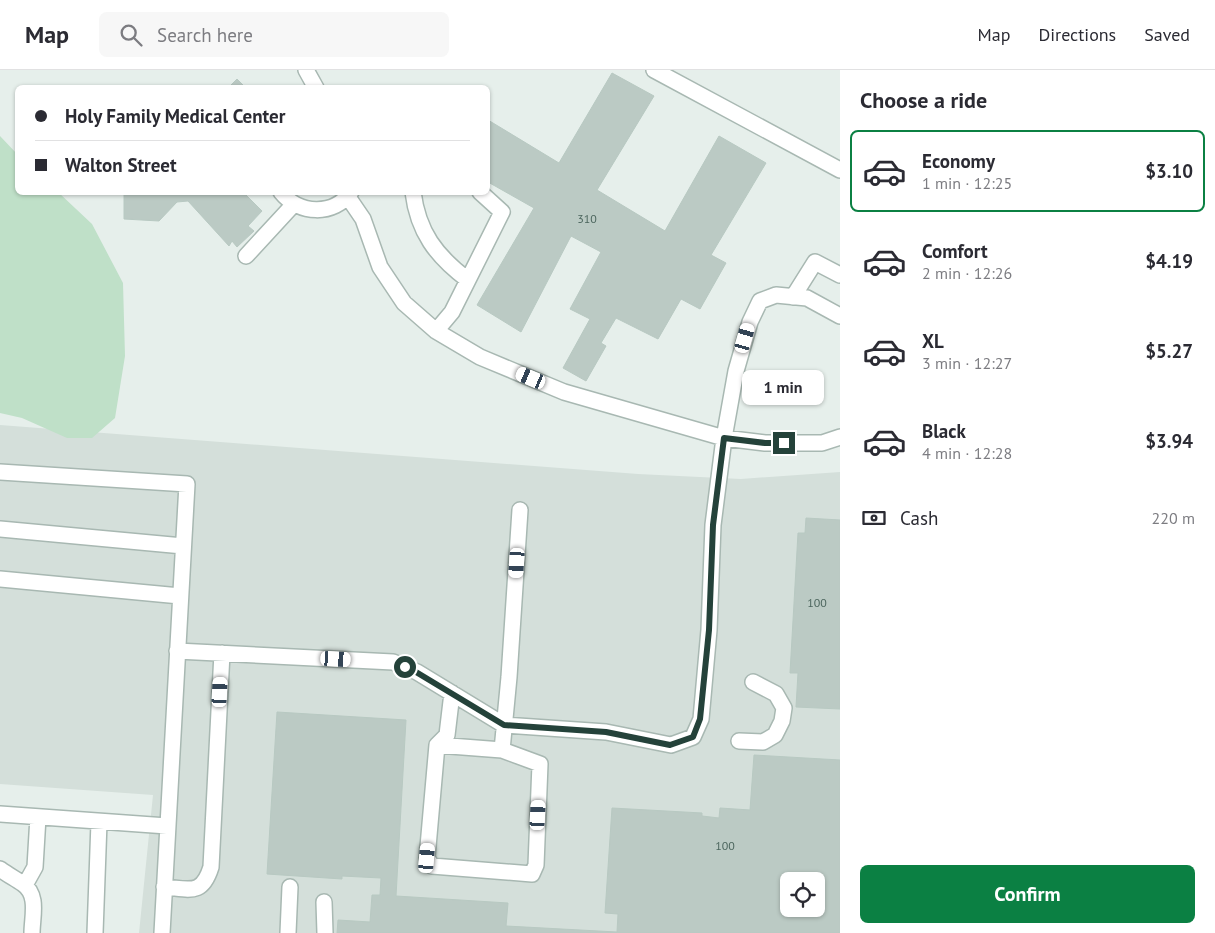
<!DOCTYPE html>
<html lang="en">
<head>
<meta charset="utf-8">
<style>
	:root { --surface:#fff; --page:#f7f7f7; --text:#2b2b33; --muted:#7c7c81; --line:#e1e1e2; --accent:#0b8043 }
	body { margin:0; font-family:"PT Sans",sans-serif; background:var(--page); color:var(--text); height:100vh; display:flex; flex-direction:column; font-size:19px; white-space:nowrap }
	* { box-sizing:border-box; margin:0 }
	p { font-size:16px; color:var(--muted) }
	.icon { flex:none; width:28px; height:28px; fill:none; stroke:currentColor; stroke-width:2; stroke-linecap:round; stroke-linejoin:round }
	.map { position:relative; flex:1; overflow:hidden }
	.side { display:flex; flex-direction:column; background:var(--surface); width:375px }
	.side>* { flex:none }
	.banner { position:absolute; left:15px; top:15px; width:475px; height:110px; border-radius:8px; box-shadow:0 1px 4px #0004; display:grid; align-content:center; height:110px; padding:0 20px; background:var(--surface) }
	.buttons { position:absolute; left:780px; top:802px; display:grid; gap:10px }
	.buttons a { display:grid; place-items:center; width:45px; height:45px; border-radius:8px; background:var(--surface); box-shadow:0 1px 4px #0004; font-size:25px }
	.end { position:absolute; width:22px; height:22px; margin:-11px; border:6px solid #24423a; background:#fff; box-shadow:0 0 0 2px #fff }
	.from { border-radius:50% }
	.bubble { position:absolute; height:35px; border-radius:8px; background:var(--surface); box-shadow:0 1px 4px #0004; font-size:16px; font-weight:700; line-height:35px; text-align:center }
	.car { position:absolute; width:15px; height:30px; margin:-15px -8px; border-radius:6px; box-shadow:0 0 4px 1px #0007; background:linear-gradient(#fff 24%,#345 0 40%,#fff 0 76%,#345 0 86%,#fff 0) }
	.banner b { display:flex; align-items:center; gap:18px; height:48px; font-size:19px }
	.banner b+b { border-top:1px solid var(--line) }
	.banner i { width:12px; height:12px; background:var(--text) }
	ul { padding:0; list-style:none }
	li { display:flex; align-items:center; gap:15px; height:82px; margin:0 10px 8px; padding:0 10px; border:2px solid transparent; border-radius:8px }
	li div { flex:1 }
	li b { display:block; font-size:19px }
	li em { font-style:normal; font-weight:700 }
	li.selected { border-color:var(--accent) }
	li>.icon { width:45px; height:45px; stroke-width:1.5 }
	h2 { padding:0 20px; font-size:22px; line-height:60px }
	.pay { display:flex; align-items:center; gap:12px; height:55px; padding:0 20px; font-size:19px }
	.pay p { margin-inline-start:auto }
	.primary-button { display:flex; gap:10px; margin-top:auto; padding:10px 20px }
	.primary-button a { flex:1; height:58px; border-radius:8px; background:var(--accent); color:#fff; font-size:20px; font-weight:700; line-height:58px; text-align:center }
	header { display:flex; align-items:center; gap:30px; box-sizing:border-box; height:70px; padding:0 25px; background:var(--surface); border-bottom:1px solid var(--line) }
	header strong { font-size:24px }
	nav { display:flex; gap:28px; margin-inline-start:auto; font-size:18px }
	.search { width:350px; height:45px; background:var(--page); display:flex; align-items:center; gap:12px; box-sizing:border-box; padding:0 18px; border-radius:8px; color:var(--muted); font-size:19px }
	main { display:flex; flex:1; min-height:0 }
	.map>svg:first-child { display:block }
	.built { fill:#d4dfda; fill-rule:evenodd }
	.green { fill:#bfe0c8 }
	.building { fill:#bbcac4; stroke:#b8c9c2; fill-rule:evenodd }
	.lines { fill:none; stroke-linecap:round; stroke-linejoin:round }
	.minor-casing { stroke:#a8b8b2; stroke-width:18 }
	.minor { stroke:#fff; stroke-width:15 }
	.route { stroke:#24423a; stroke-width:6 }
	.labels { text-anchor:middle; stroke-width:4; stroke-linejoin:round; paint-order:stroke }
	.number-label { font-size:12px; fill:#4a645c }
</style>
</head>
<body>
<header>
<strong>Map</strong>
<div class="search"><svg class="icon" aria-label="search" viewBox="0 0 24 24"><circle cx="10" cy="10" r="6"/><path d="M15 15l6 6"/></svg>Search here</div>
<nav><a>Map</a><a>Directions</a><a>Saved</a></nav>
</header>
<main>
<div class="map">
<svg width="840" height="863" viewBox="0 0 840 863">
	<rect width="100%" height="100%" fill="#e6efeb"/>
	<path class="built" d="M 0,355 L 638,404 L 741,409 L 840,402 L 840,863 L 139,863 L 153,725 L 0,714 ZM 789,811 L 816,811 L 816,839 L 789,839 Z"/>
	<path class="green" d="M 0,66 L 17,84 L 18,122 L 59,123 L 92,154 L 123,213 L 125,286 L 115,348 L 92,368 L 67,368 L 22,348 L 0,343 Z"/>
	<path class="building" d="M 612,3 L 654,26 L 597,120 L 665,161 L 719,66 L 766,93 L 711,185 L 726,193 L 700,239 L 681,229 L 658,269 L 616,248 L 601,273 L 606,276 L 586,311 L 563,298 L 590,249 L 570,239 L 601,182 L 571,166 L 521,262 L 477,235 L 534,138 L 488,112 L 488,50 L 559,93 Z
		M 237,9 L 246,18 L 228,18 Z
		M 124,122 L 243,122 L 262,141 L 248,156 L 254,161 L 237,177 L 232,171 L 229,176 L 188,131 L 177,132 L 159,151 L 124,149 Z
		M 806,448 L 840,450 L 840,639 L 796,637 L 798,603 L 790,603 L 798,463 L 805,463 Z
		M 277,642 L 406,650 L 396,826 L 508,833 L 506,856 L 617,862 L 618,844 L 605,843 L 612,738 L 702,743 L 702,746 L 719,748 L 720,738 L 750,740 L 754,685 L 840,690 L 840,863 L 337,863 L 338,850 L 370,852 L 372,825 L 380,825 L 381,808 L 342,806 L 342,809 L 267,804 ZM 789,811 L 816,811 L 816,839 L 789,839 Z"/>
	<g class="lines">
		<g class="minor-casing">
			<path id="minor" d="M 306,0 L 316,18
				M 654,0 L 840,100
				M 281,122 C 299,145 334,146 351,122
				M 413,122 C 418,162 436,186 468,210
				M 348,127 L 363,149 L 380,197 L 404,233 L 436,261 L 480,287 L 564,322 L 724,368 L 765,373 L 822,373 L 840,367
				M 246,186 L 294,134
				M 793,227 L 815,192 L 840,205
				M 436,261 L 452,242 L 502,142 L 480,122
				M 0,402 L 187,414 L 162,863
				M 0,459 L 183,476
				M 0,509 L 180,526
				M 177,581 L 393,592 L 417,602 L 504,655 L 606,662 L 671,675 L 693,667 L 701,649 L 709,560 L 713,455 L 724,368 L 736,301 L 750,252 L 760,231 L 776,225 L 807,228 L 840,246
				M 452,623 L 447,665 L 437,675 L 427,788 L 432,796 L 532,804 L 536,795 L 540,694 L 502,680 L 509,607 L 520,440
				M 739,671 L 763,672 L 775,665 L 782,651 L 784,638 L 776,624 L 753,612
				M 437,675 L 502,680
				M 0,744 L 167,756
				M 0,799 C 8,805 16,809 23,814 C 39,825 32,847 32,863
				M 25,815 L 35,797 L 38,747
				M 164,817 C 190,819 202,826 211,797 L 222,583
				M 324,832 L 325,863
				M 95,863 L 99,752
				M 288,863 L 290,817"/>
		</g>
		<use href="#minor" class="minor"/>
	</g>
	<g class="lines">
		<path class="route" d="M 405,597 L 416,602 L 504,655 L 606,662 L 670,675 L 693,667 L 700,649 L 709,560 L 713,455 L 724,368 L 765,373 L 784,373"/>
	</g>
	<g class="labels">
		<g class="number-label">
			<text x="587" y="153">310</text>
			<text x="817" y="537">100</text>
			<text x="725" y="780">100</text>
		</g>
	</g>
</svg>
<div class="buttons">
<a><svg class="icon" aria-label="locate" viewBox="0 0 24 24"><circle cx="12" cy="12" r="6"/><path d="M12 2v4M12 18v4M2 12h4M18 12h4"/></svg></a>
</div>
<i class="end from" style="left:405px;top:597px"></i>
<i class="end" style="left:784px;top:373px"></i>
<div class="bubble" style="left:742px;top:300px;width:82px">1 min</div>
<i class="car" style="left:745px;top:268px;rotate:16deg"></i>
<i class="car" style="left:531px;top:308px;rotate:293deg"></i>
<i class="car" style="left:517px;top:493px;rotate:184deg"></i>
<i class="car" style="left:336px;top:589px;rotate:93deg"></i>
<i class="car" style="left:220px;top:622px;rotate:3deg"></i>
<i class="car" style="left:538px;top:745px;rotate:3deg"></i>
<i class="car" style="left:427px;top:788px;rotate:5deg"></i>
<div class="banner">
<b><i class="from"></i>Holy Family Medical Center</b>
<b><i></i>Walton Street</b>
</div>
</div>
<section class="side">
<h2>Choose a ride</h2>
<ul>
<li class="selected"><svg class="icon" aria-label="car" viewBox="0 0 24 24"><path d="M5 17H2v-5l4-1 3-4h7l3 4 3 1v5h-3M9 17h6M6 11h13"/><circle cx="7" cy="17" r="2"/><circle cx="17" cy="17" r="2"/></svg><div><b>Economy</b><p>1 min · 12:25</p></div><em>$3.10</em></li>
<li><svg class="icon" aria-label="car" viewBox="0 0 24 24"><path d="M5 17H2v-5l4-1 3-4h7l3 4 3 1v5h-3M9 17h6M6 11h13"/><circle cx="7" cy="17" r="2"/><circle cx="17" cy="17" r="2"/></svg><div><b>Comfort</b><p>2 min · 12:26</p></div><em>$4.19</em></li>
<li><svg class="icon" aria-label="car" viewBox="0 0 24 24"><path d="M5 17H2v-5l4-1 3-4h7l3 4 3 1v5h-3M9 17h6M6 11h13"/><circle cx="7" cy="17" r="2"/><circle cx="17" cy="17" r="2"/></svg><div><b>XL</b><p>3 min · 12:27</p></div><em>$5.27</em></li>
<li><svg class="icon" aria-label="car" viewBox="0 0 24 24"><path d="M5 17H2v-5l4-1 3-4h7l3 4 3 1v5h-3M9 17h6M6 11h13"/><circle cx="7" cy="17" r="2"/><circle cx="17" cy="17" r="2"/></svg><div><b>Black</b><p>4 min · 12:28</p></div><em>$3.94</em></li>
</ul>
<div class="pay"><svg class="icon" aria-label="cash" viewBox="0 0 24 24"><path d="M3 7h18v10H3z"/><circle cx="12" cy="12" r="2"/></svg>Cash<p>220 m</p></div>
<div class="primary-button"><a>Confirm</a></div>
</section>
</main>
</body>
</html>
